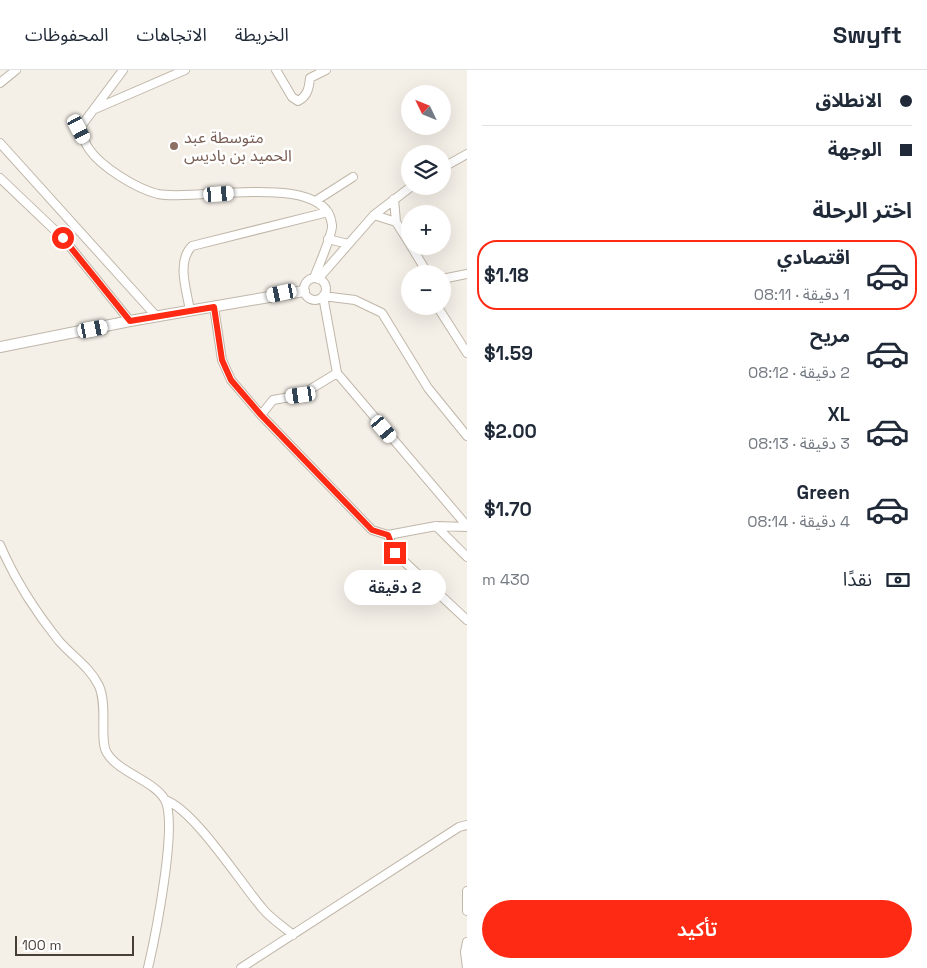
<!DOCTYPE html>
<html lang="ar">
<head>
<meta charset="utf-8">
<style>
	:root { --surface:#fff; --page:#f6f6f7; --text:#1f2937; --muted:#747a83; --line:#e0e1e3; --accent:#ff2a13 }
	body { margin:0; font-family:"Space Grotesk","Noto Sans Arabic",sans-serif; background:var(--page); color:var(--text); direction:rtl; height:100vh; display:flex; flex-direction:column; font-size:19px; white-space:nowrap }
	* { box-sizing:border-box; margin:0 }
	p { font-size:16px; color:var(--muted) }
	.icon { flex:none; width:28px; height:28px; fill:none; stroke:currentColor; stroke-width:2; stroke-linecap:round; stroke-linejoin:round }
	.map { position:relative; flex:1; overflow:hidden; direction:ltr }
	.sheet { display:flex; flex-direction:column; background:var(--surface); width:460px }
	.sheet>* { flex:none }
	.banner { display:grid; align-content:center; height:110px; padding:0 15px; background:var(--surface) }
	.needle { width:32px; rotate:313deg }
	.tools { position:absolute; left:401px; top:15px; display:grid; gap:10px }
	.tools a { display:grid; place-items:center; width:50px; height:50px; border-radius:50%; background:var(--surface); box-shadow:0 5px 20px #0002; font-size:25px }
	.scale { position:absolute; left:15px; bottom:12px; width:119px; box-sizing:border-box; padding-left:5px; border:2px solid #473f35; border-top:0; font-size:14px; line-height:18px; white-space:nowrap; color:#473f35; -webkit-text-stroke:4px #fff; paint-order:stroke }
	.end { position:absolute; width:22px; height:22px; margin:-11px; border:6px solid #ff2a13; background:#fff; box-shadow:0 0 0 2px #fff }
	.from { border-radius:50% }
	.bubble { position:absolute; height:35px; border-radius:18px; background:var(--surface); box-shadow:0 5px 20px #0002; font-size:16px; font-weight:600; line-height:35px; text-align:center; direction:rtl }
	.car { position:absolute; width:15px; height:30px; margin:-15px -8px; border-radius:6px; box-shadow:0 0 4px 1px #0007; background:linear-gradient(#fff 24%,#345 0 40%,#fff 0 76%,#345 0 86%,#fff 0) }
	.banner b { display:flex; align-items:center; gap:18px; height:48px; font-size:19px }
	.banner b+b { border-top:1px solid var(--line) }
	.banner i { width:12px; height:12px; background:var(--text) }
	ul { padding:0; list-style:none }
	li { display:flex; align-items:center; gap:15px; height:70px; margin:0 10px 8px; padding:0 5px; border:2px solid transparent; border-radius:20px }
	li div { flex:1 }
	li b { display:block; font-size:19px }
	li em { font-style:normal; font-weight:600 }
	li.active { border-color:var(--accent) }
	li>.icon { width:45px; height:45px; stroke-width:1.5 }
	h2 { padding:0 15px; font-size:22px; line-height:60px }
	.pay { display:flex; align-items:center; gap:12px; height:55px; padding:0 15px; font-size:19px }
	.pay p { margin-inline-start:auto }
	.cta { display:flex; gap:10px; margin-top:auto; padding:10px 15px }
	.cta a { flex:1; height:58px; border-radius:30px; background:var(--accent); color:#fff; font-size:20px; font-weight:600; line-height:58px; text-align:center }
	header { display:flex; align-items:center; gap:30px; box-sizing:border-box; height:70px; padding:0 25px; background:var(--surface); border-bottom:1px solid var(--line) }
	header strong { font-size:24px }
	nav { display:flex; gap:28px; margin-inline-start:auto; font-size:18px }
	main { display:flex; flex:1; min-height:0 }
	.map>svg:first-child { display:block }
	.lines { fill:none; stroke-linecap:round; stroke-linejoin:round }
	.minor-casing { stroke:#c0b7a9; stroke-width:10 }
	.tertiary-casing { stroke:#c0b7a9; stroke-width:12 }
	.minor { stroke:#fff; stroke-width:8 }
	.tertiary { stroke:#fff; stroke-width:10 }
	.route { stroke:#ff2a13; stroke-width:6 }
	.education-dot { fill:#8d6e63; stroke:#fff; stroke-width:2 }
	.labels { text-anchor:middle; stroke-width:5; stroke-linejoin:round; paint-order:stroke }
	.education-label { font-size:16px; fill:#785e54; stroke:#fff; text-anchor:start }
</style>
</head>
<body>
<header>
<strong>Swyft</strong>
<nav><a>الخريطة</a><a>الاتجاهات</a><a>المحفوظات</a></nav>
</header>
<main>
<section class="sheet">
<div class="banner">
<b><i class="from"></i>الانطلاق</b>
<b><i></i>الوجهة</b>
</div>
<h2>اختر الرحلة</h2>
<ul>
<li class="active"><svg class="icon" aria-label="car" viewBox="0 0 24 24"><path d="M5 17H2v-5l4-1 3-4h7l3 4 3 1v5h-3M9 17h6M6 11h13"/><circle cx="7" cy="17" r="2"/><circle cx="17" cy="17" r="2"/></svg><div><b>اقتصادي</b><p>1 دقيقة · 08:11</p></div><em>$1.18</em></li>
<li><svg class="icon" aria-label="car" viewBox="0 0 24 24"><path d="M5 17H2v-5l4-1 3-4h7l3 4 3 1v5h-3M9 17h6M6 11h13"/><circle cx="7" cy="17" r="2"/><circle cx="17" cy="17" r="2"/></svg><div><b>مريح</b><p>2 دقيقة · 08:12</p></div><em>$1.59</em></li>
<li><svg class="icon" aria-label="car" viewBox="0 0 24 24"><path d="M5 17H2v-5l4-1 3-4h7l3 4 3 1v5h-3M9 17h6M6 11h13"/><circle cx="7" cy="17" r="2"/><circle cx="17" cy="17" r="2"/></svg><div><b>XL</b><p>3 دقيقة · 08:13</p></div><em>$2.00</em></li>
<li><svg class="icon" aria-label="car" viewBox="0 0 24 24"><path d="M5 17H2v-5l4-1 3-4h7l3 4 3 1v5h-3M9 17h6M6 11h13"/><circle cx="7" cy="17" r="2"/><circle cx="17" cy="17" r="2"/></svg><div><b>Green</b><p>4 دقيقة · 08:14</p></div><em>$1.70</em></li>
</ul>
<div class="pay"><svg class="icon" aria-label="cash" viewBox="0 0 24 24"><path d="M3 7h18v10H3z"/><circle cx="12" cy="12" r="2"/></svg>نقدًا<p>430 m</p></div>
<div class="cta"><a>تأكيد</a></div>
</section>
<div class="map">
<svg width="467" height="898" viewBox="0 0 467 898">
	<rect width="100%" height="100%" fill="#f4efe7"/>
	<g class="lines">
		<g class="minor-casing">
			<path id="minor" d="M 123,0 L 79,59 C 82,66 85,73 89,79 C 101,97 137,119 158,124 C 196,132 327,100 332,155 C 333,164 318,197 314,208
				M 276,0 L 292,27 L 298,31 C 308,26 309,17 310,8 L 326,0
				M 0,13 L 16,0
				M 95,39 L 185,0
				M 0,73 L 157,247
				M 442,98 L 467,84
				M 0,108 L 63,168 L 130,251
				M 394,129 L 396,152
				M 317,130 L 353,107
				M 374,145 L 396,152 L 410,174
				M 328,169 L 348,174
				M 411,176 L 428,204
				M304 219a11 11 0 1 1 22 0a11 11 0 1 1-22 0Z
				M 318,209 L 374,145 L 412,116
				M 442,209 L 467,204
				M 437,236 L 467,283
				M 214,237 L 222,290 L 231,310 L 261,345 L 372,460 L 388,465 L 436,456 L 467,457
				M 190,241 C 187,221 176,192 192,176 L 328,142
				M 261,345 L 273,330 L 301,325 L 337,303
				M 467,366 L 428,318 L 382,243 L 355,230 L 323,226 L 337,303 L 467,456
				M 436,456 L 467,487
				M 388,465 L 395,483 L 467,550
				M 0,475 C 15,510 35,541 59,571 C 72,586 90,597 99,616 C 108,636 99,672 107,683 C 119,703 155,711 165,730 C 178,754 155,868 148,898
				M 165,730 C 194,739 242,815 263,839 C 271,849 283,856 293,865
				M 467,821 L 467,841
				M 241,898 L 459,757 L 467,755
				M 467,898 L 465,882 L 467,872"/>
		</g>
		<g class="tertiary-casing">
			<path id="tertiary" d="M 0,277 L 130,251 L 304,221"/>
		</g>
		<use href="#minor" class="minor"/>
		<use href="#tertiary" class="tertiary"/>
	</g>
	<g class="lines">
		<path class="route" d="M 63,168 L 130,251 L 214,237 L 222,290 L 231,310 L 261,345 L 372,460 L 388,465 L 395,483"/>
	</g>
	<circle class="education-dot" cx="174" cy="76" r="5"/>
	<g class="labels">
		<g class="education-label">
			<text x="184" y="73">متوسطة عبد<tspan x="184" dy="18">الحميد بن باديس</tspan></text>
		</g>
	</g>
</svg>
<div class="tools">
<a><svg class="needle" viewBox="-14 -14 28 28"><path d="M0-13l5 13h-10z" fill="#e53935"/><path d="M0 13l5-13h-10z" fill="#747a83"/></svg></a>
<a><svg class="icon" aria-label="layers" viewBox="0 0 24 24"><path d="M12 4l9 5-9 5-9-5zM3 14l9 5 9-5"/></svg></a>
<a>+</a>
<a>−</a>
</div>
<div class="scale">100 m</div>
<i class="end from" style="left:63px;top:168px"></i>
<i class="end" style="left:395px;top:483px"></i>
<div class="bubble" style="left:344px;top:500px;width:102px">2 دقيقة</div>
<i class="car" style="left:79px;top:59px;rotate:152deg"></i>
<i class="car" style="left:219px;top:124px;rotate:86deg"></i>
<i class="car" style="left:282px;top:223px;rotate:258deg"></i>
<i class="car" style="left:93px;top:259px;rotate:79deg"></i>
<i class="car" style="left:301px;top:325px;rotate:262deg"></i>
<i class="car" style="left:384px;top:359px;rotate:140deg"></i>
</div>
</main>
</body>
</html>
